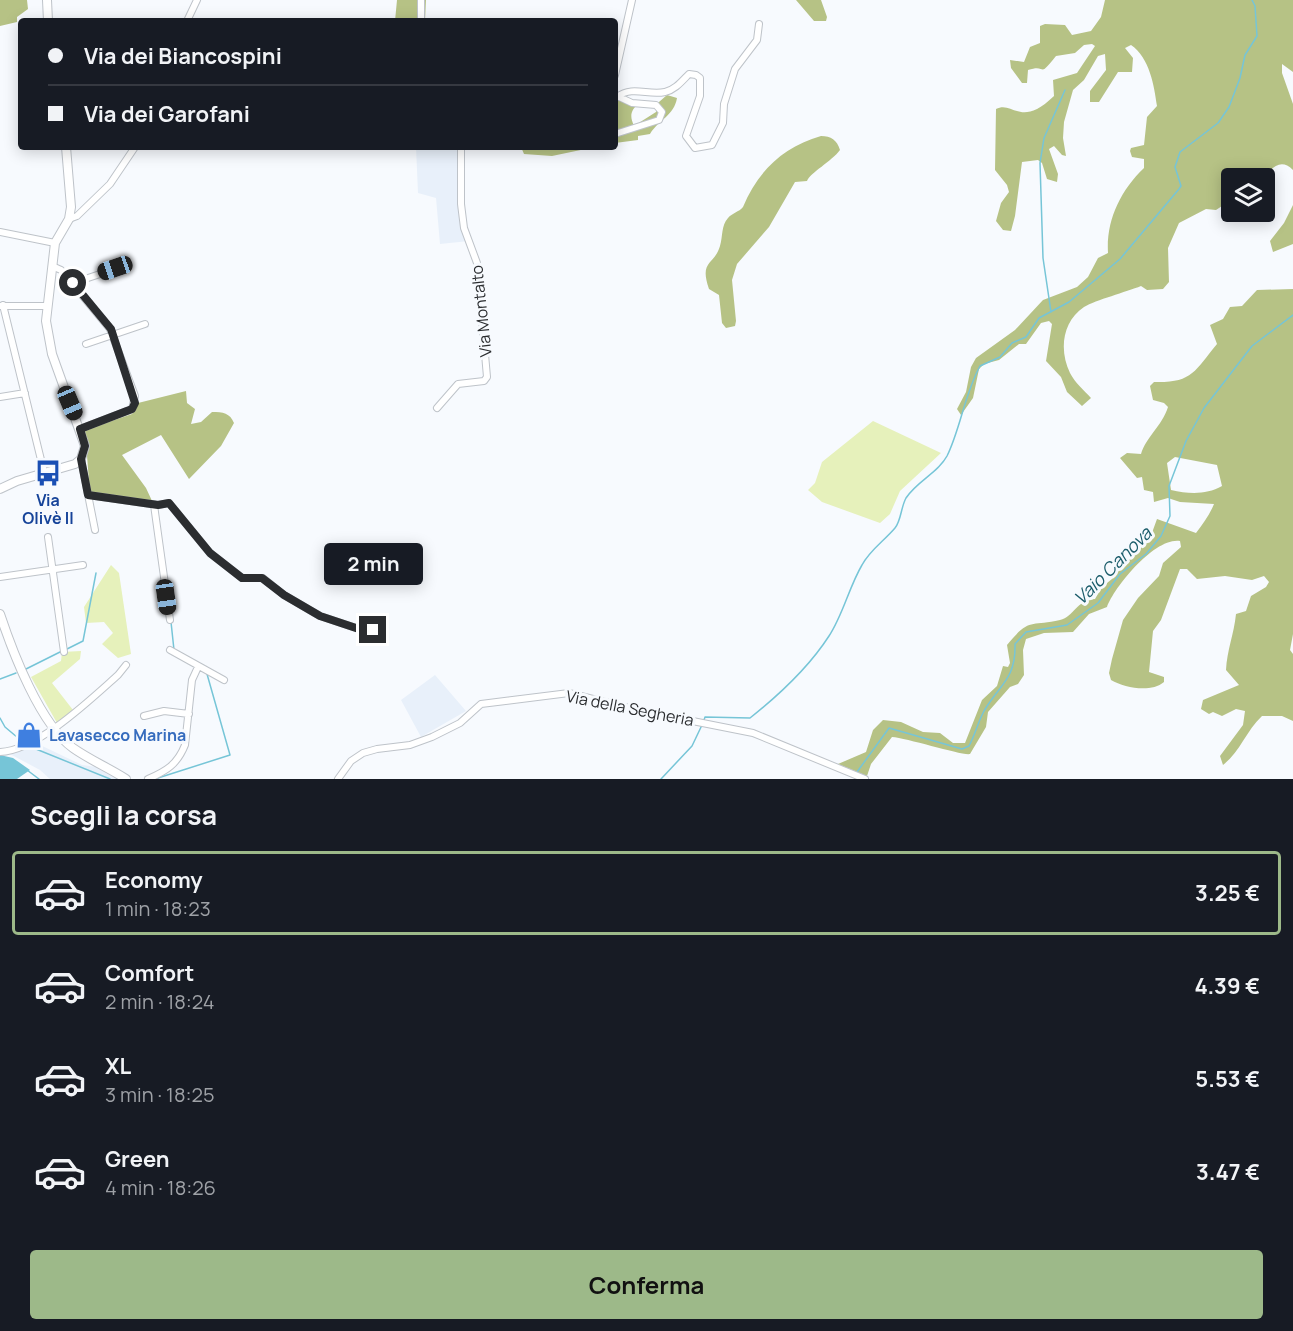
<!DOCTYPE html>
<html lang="it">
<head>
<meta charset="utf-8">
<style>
	:root { --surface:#171b24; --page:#242831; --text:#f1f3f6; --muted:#9ea1a6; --line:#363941; --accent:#9db989 }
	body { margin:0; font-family:Manrope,sans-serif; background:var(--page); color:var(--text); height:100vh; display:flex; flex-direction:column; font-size:22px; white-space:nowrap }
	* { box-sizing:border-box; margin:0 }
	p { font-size:20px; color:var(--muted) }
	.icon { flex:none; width:33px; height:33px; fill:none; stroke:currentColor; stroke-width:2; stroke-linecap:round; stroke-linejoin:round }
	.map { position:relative; height:779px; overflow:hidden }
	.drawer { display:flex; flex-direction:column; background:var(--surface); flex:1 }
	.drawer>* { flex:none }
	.hud { position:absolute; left:18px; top:18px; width:600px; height:132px; border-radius:6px; box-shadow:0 3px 15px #0003; display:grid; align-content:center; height:132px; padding:0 30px; background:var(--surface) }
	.fabs { position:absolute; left:1221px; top:168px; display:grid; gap:12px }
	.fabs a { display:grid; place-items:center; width:54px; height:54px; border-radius:6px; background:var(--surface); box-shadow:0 3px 15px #0003; font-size:30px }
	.end { position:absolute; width:27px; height:27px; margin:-14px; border:8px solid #2b2d30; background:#fff; box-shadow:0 0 0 3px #fff }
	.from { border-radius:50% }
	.bubble { position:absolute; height:42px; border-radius:6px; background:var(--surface); box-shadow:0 3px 15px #0003; font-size:20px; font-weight:700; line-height:42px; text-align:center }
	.car { position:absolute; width:18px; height:36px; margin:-18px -9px; border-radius:8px; box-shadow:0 0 4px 2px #0007; background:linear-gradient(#222 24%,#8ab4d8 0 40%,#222 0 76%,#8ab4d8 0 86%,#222 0) }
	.hud b { display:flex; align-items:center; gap:21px; height:57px; font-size:22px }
	.hud b+b { border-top:2px solid var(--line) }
	.hud i { width:15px; height:15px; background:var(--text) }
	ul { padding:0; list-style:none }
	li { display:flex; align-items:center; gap:18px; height:84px; margin:0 12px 9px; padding:0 18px; border:3px solid transparent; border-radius:6px }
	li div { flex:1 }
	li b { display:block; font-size:22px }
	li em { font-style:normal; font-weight:700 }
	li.selected { border-color:var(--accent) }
	li>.icon { width:54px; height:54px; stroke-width:1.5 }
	h2 { padding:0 30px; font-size:27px; line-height:72px }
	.action { display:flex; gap:12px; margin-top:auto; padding:12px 30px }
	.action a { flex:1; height:69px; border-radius:6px; background:var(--accent); color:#111; font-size:24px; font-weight:700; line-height:69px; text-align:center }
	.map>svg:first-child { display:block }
	.built { fill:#e8f0fa }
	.green { fill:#e6f1bb }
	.forest { fill:#b6c285; fill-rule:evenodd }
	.water { fill:#76c5d7 }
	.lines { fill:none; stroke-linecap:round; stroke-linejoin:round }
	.stream { stroke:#76c5d7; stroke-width:1.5 }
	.street-casing { stroke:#bec3c9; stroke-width:8 }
	.secondary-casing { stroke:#bec3c9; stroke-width:10 }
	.street { stroke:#fff; stroke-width:6 }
	.secondary { stroke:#fff; stroke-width:8 }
	.route { stroke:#2b2d30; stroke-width:8 }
	.labels { text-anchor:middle; stroke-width:6; stroke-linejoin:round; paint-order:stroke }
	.street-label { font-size:16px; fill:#2b2d30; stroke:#f7fafe }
	.transit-label { font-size:16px; font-weight:bold; fill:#164399; stroke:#f7fafe }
	.shop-label { font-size:16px; font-weight:bold; fill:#366cbe; stroke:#f7fafe; text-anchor:start }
	.water-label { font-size:18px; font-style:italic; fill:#1c5d6b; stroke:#f7fafe }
</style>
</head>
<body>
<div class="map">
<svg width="1293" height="779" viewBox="0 0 1293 779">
	<rect width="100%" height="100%" fill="#f7fafe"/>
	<path class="built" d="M 416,147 L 459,147 L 460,214 L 469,241 L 440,244 L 436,198 L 418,193 Z
		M 435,675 L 466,711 L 421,737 L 401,700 Z
		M 36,743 L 82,765 L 97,767 L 122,779 L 50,779 L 40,770 L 10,754 Z"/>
	<path class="green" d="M 873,421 L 941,453 L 900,491 L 890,514 L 880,523 L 822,502 L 808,490 L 815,483 L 822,462 Z
		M 111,565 L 119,573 L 131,654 L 118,658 L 102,644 L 113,633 L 104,622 L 86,623 L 84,607 Z
		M 81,651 L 80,659 L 52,683 L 73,710 L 57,723 L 31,677 L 61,661 L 62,652 Z"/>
	<path class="forest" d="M 0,0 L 27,0 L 28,9 L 17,17 L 17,22 L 0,26 Z
		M 397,0 L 426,0 L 425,21 L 395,21 Z
		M 796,0 L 821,0 L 827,17 L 826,21 L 814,21 Z
		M 1105,0 L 1293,0 L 1293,72 L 1282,64 L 1282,73 L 1293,104 L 1293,170 C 1280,157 1272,169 1262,178 L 1232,178 L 1231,200 L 1216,210 L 1206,209 L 1179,223 L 1168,248 L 1169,282 L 1163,289 L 1147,290 L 1141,286 C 1126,292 1096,300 1084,307 C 1062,322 1059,350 1070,373 C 1075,383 1084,390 1091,398 L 1082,406 L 1067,392 L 1061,377 L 1046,361 L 1052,324 L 1049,321 L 1041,323 L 1026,344 L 1019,344 L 999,360 L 984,364 L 979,369 L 973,398 L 961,415 L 957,409 L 966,392 L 971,367 L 976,358 L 1015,330 L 1043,300 L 1077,287 L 1088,277 L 1098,258 L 1108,253 C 1106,221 1120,191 1144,168 L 1144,159 L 1132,157 L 1130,151 L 1131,148 L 1144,145 L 1147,117 L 1157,106 C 1154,86 1150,58 1131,45 L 1125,48 L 1133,58 L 1132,72 L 1118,72 L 1099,102 L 1090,102 L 1090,91 L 1106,70 L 1105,54 L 1098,56 L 1084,80 L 1073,90 L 1064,122 L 1063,138 L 1066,156 L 1062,155 L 1054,146 L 1049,149 L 1058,174 L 1057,182 L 1047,179 L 1042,163 L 1038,160 L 1022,162 L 1015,216 L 1011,231 L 1003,230 L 996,221 L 1001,203 L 1009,192 L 1007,185 L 995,170 L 996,109 C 1013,100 1020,129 1054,96 L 1053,80 L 1077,73 L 1095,46 L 1092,44 L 1084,45 L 1075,53 L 1056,56 C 1037,80 1048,63 1028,70 L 1027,83 L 1022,83 L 1011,68 L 1010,60 L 1024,62 L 1030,47 L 1040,43 L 1040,26 L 1045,24 L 1065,25 L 1072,35 L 1091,31 L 1101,17 Z
		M 667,95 L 677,98 C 674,116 659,119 650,134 L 638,136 L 638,140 L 615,143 L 615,100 L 640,102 C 631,110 629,115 634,126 L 656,112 L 659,102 Z
		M 821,136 C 831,136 837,140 840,150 C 832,161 810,173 807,181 L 795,182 L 769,227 L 737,264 L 732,280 L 736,321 L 735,326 L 726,328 L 722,323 L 719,295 L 709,289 C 699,260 714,266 720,246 C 723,236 721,226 728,218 C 732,213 739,212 743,207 C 758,171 783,147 821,136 Z
		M 521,147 L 595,147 L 552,156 L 524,154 Z
		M 1293,205 L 1293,244 L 1273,252 L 1270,241 L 1284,223 Z
		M 1293,289 L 1293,634 L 1290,650 L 1293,654 L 1293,721 L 1282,716 L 1262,716 C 1246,731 1240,752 1223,765 L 1220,756 L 1243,725 L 1245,711 L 1236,709 L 1222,716 L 1213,712 L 1209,714 L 1201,709 L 1203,700 L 1239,685 L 1226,670 C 1227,650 1234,634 1236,614 L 1246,611 L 1251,596 L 1266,587 L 1269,582 L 1264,576 L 1252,580 L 1225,576 L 1197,579 L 1187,569 L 1180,569 L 1161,620 L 1153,631 L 1149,672 L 1164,677 L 1164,682 C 1151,693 1125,688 1111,680 L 1109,673 L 1112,659 L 1123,620 L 1138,598 L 1159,576 L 1163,563 L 1181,547 L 1180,541 C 1155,537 1115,586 1107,607 L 1089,614 L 1073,632 L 1044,633 L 1026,639 L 1023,650 L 1024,675 L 1018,684 L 1010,687 L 988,712 L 986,727 L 970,754 C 963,756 907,738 892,737 L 871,764 L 867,776 L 838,764 L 866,752 L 873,730 L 883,720 L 901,722 L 923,732 L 940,733 L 953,743 L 965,743 L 982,700 L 997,686 L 1003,666 L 1008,667 L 1010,663 L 1007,645 C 1030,617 1029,627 1060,620 C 1074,617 1076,600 1095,599 L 1102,587 L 1112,579 L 1117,564 L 1149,541 L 1157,519 L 1196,533 C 1203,524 1210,514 1214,504 L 1180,502 L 1168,498 L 1154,502 L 1153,492 L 1144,490 L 1142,477 L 1137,478 L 1120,458 L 1127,453 L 1141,454 C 1146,437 1162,426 1168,407 L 1164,403 L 1153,400 L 1150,386 L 1154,382 C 1192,383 1194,372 1217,344 L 1210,325 L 1223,319 L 1230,307 L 1242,306 L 1257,290 ZM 1175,457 L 1217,465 L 1222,486 C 1206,495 1189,494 1171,490 L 1167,463 Z
		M 186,391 L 187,403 L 195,409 L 191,424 L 201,422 L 212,412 C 223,412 230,413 234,423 L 221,446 L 189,479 L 161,435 L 122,455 L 146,488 L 153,503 L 90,494 L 85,430 L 132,414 L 138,403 Z"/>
	<path class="water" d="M 0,755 L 13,758 L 30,770 L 17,779 L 0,779 Z"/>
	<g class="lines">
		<path class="stream" d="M 1051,312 L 1043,258 L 1040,163 L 1044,138 L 1065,90
			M 171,622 L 174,650
			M 67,649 L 83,641 L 96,573
			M 26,669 L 60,652
			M 0,679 L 16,673
			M 0,718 L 5,727 L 24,743
			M 704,720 L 705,717 L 750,718 C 779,695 809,667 829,636 C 843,615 849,587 862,565 C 870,550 884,541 895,528 C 901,521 901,507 906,498 C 917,481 938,473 947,456 C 960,430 965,393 980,366 L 1000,357 L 1012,343 L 1026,337 L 1039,318 L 1069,302 L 1120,259 L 1179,189 L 1181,186 L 1175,167 L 1180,152 L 1218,123 L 1229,107 L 1240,78 L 1245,55 L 1257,36 L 1255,6 L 1252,0
			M 31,747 L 110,779
			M 27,770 L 39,779
			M 857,772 L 889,728 L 962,749 L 969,746 C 975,735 978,722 984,711 C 1000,684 1016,679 1015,644 L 1026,632 L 1067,625 L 1098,603 L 1120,574 L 1146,554 L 1161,536 L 1170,516 L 1169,486 L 1186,441 L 1204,408 L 1252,346 L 1293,315
			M 158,778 L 230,755 L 207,674
			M 661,779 L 692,746 L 702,725"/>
		<g class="street-casing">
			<path id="street" d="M 187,21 L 197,0
				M 421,21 L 421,0
				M 615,75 L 632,0
				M 617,97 C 633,85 648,96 665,92 C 675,90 682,81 689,74 L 696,75 L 700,78 L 700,96 L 686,136 L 695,148 L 712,145 L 723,123 L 724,104 L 735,69 L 757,40 L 759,24
				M 615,134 L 659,120 L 662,112 L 656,105 L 632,103 L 615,95
				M 69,219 L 77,216 L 110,184 L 135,147
				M 0,232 L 55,243
				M 52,266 L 61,270 L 110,329 L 135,396 L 132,409 L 80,429
				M 73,283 L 115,269
				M 3,305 L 44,472
				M 1,306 L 46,306
				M 86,344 L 145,324
				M 0,397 L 25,393
				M 437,408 L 458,384 L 484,381 L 487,377 L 477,263 L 464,228 L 461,204 L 461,147
				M 81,459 L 95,530
				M 88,495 L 158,505 L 169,503 L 210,553 L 242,578 L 263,578 L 284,595 L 320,616 L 365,631 L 373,630
				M 154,505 L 170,620
				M 48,537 L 64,652
				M 0,577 L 83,565
				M 170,650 L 224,680
				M 144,716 L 164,711 L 189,714
				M 0,752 C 37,751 91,699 118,675 L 126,665
				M 148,779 C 166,771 177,765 185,745 L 192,680 L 198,667
				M 338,779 L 351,761 L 363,753 L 377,749 L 410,745 L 432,737 L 460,723 L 481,704 L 569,693 L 637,710 L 753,733 L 865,779"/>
		</g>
		<g class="secondary-casing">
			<path id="secondary" d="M 47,0 L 48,21
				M 0,489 L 17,481 L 75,464 L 81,459 L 85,446 L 52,354 L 46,321 L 55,243 L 69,219 L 71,207 L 66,147
				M 0,614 C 13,653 40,724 73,748 C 90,760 109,768 126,779"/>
		</g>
		<use href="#street" class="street"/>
		<use href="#secondary" class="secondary"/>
	</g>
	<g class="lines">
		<path class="route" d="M 73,283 L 111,329 L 135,403 L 132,409 L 80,429 L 85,446 L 81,459 L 88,495 L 158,505 L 169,503 L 210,553 L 242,578 L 262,578 L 284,595 L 320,616 L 365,631 L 373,630"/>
	</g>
	<defs>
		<g id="bus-bare" transform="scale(2.07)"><path d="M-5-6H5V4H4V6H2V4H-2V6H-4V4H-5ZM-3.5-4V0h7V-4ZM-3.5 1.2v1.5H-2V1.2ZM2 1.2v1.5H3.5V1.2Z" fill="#1a4fb4" stroke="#f7fafe" stroke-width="2.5" paint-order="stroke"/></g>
		<g id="shop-bare" transform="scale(2.07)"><path d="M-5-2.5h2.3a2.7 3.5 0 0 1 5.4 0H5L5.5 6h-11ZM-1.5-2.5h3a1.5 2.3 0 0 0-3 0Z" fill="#3f7fe0" stroke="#f7fafe" stroke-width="2.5" paint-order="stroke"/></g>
	</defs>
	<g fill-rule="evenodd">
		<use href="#bus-bare" x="48" y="473"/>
		<use href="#shop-bare" x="29" y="735"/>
	</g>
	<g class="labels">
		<g class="street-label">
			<text transform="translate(481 311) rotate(-96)" y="6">Via Montalto</text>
			<text transform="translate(630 708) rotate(11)" y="6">Via della Segheria</text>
		</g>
		<g class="transit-label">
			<text x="48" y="506">Via<tspan x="48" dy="18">Olivè II</tspan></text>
		</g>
		<g class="shop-label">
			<text x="49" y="741">Lavasecco Marina</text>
		</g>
		<g class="water-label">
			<text transform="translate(1113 566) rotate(-45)" y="6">Vaio Canova</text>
		</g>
	</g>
</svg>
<div class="fabs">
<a><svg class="icon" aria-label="layers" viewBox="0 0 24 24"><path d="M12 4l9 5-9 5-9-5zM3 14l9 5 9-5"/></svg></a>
</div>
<i class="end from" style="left:73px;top:283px"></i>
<i class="end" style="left:373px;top:630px"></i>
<div class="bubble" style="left:324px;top:543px;width:99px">2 min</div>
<i class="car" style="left:115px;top:268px;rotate:251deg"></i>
<i class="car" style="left:70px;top:403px;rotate:157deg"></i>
<i class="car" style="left:166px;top:597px;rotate:172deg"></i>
<div class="hud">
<b><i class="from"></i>Via dei Biancospini</b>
<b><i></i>Via dei Garofani</b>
</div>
</div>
<section class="drawer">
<h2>Scegli la corsa</h2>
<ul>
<li class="selected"><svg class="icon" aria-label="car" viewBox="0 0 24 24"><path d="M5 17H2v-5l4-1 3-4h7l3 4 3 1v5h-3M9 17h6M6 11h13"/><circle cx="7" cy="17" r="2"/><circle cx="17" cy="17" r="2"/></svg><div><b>Economy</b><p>1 min · 18:23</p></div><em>3.25 €</em></li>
<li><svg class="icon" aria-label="car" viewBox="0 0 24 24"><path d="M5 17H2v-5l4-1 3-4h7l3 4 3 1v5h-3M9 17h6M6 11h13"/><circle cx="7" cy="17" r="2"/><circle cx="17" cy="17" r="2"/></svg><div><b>Comfort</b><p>2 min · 18:24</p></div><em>4.39 €</em></li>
<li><svg class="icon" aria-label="car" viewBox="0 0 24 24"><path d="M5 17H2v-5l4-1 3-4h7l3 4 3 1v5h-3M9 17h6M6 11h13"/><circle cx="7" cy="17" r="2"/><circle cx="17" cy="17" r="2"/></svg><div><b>XL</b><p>3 min · 18:25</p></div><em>5.53 €</em></li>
<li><svg class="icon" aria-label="car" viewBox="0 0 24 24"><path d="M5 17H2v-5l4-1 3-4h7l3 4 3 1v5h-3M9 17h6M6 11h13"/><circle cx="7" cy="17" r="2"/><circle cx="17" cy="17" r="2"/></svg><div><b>Green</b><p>4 min · 18:26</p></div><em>3.47 €</em></li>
</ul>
<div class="action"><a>Conferma</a></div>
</section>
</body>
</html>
